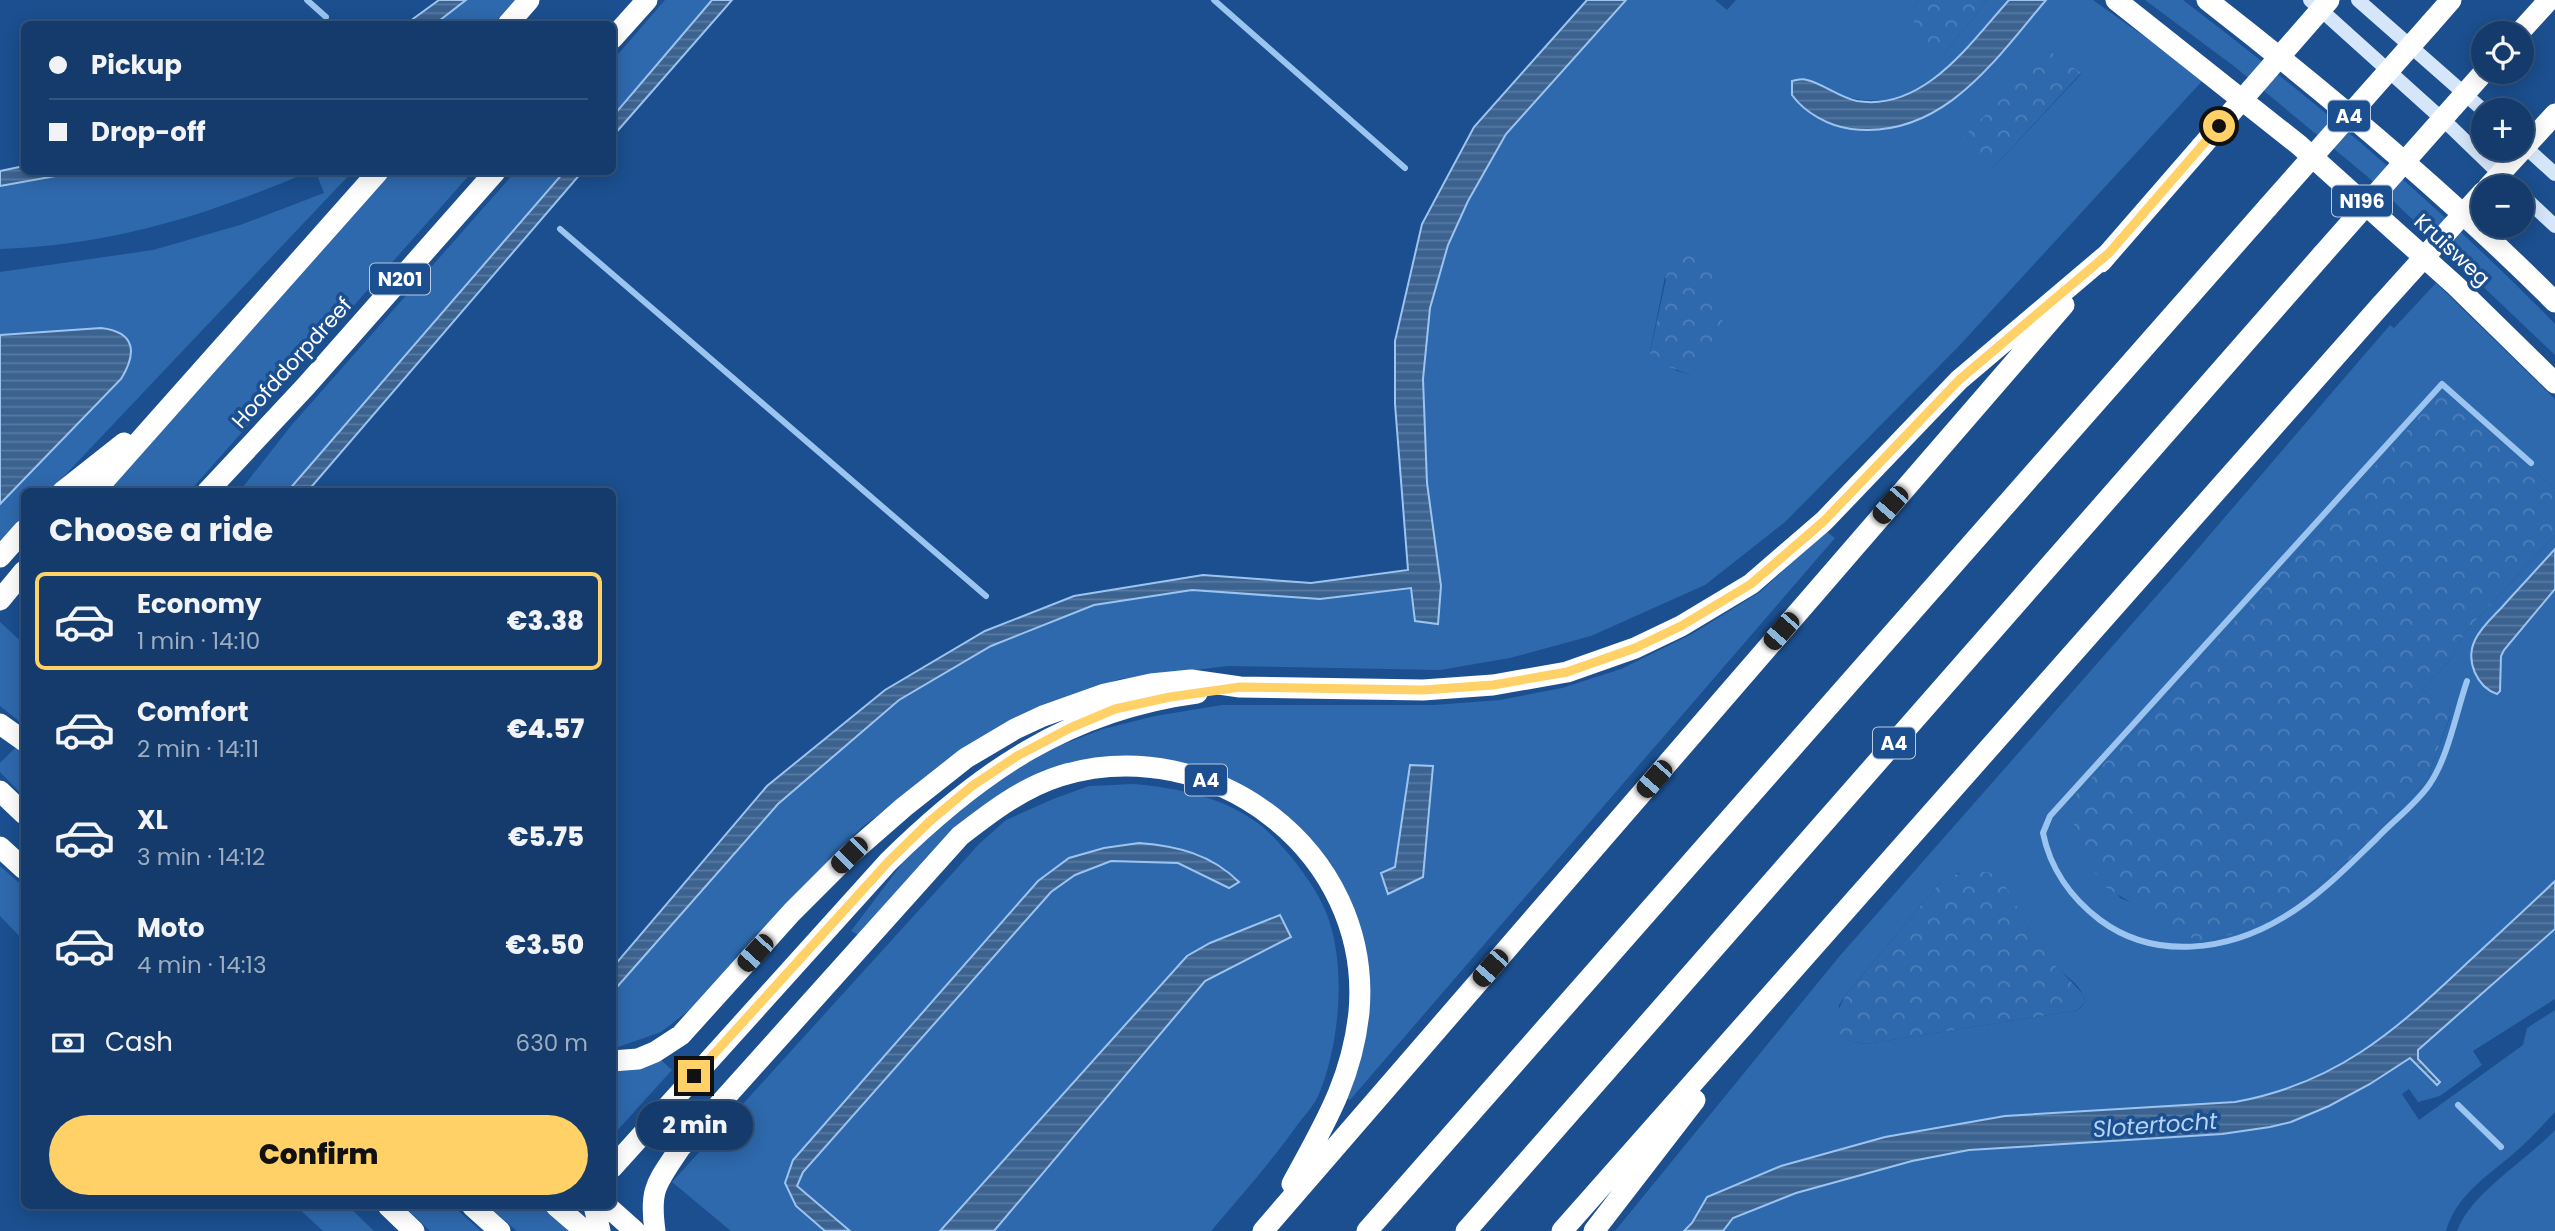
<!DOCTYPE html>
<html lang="en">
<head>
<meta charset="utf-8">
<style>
	:root { --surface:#143b6b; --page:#214673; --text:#f1f3f6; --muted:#9dadc1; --line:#33557e; --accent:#ffd166 }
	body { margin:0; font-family:Poppins,sans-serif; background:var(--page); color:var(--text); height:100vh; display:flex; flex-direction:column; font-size:26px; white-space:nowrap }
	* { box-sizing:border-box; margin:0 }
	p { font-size:23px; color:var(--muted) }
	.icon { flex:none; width:38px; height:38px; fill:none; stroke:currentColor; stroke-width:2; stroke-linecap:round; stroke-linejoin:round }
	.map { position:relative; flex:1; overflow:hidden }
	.details { position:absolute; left:21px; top:488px; width:595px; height:721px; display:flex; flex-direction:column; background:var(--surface); border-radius:10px; box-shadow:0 4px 18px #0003,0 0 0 2px var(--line) }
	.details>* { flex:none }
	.banner { position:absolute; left:21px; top:21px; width:595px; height:154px; border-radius:10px; box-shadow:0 4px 18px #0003,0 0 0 2px var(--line); display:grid; align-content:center; height:154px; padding:0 28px; background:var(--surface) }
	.buttons { position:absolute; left:2471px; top:21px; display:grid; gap:14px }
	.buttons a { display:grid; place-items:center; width:63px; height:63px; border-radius:50%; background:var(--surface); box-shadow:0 4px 18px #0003,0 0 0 2px var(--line); font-size:35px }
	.end { position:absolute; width:32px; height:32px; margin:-16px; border:9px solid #ffd166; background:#111; box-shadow:0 0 0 4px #111 }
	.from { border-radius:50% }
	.bubble { position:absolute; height:49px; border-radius:24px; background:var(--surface); box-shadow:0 4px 18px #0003,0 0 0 2px var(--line); font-size:23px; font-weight:800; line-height:49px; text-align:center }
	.car { position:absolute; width:21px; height:42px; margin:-21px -10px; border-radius:9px; box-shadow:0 0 5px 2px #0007; background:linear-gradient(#222 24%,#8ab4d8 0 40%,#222 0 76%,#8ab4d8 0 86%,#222 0) }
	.banner b { display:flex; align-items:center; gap:24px; height:66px; font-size:26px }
	.banner b+b { border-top:2px solid var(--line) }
	.banner i { width:18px; height:18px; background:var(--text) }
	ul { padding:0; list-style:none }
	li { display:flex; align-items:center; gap:21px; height:98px; margin:0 14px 10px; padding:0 14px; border:4px solid transparent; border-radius:10px }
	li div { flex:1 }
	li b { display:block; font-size:26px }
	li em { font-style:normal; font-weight:800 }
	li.on { border-color:var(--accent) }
	li>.icon { width:63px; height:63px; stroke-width:1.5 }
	h2 { padding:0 28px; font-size:32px; line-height:84px }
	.pay { display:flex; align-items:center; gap:18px; height:77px; padding:0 28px; font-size:26px }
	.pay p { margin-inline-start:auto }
	.action { display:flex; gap:14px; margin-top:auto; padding:14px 28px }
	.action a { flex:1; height:80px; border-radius:42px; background:var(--accent); color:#111; font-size:28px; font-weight:800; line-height:80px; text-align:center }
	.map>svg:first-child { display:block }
	.grass { fill:#2e69ad; fill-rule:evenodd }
	.forest { fill:url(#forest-crowns) }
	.water { fill:url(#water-rules); stroke:#9cc4f0; stroke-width:2 }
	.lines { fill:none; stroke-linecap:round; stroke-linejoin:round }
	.stream { stroke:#9cc4f0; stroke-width:6 }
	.secondary { stroke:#d6e6fa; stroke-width:14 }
	.highway { stroke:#fff; stroke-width:21 }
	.highway-bridge { stroke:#fff; stroke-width:21 }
	.route { stroke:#ffd166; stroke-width:9 }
	.labels { text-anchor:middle; stroke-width:7; stroke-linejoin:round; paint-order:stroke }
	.shield { fill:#1b4f8f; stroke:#bbcadd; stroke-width:2 }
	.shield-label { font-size:19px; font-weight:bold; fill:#fff }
	.street-label { font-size:21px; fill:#fff; stroke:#1b4f8f }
	.water-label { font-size:23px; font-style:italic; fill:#b5d3f5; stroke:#1b4f8f }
</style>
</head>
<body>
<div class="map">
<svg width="2555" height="1231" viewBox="0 0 2555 1231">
	<defs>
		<pattern id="forest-crowns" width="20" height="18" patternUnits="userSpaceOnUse" patternTransform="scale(1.75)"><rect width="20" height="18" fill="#2e69ad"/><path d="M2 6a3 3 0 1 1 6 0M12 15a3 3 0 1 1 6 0" fill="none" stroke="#4d80b9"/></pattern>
		<pattern id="water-rules" width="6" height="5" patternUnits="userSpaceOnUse" patternTransform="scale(1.75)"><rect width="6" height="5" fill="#3c6290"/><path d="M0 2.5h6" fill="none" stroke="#597aa1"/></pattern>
	</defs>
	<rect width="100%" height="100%" fill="#1b4f8f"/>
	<path class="grass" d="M 466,0 L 515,0 L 493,24 L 435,24 Z
		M 665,0 L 712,0 L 613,116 L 613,60 Z
		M 1626,0 L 1715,0 L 1727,10 L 1736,0 L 1919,0 L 1913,7 L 1943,56 L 1987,0 L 2009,0 C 1947,69 1906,136 1805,79 L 1794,88 L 1792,95 C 1805,113 1829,126 1851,129 C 1941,140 1994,61 2046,0 L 2093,0 L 2204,79 L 1959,346 L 1785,522 L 1705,585 L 1591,636 L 1510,658 L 1440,670 L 1228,666 L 1120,679 L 1042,705 L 964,749 L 861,828 L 692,1008 L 661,1032 L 618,1047 L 613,1046 L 613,988 L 617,987 L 778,804 L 899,700 L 991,646 L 1094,605 L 1192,590 L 1320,599 L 1441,586 L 1427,483 L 1423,379 L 1430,308 L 1448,245 L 1468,201 L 1506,134 ZM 2050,51 L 2081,74 L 1991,170 ZM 1665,277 L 1691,375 L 1675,370 L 1650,352 Z
		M 2145,0 L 2183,0 C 2313,99 2441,207 2555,324 L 2555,355 L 2368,177 L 2235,67 Z
		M 78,172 L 308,172 C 209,215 109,246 0,249 L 0,186 Z
		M 316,172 L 352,172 L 49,492 L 24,492 L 24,518 L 0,544 L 0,504 L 121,379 C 137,353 136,332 101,328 L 0,335 L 0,272 L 153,250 L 240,225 L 324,193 Z
		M 392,172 L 472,172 L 189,492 L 106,492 Z
		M 515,172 L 564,172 L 287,492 L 239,492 L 290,427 Z
		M 2436,283 L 2555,399 L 2555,489 L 2442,392 L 2321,527 L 2069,802 L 2120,898 L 2136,904 L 2200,943 L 2245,931 L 2304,897 L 2351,858 L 2426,782 L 2450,717 L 2422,689 L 2451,659 L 2466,631 L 2555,535 L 2555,549 L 2480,632 C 2468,651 2470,669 2485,685 C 2490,690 2492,692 2499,693 L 2501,656 L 2504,650 L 2555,589 L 2555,881 L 2431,997 L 2383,1038 L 2348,1061 L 2307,1081 L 2270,1094 L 2235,1102 L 2005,1116 L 1885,1137 L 1781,1166 L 1707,1197 L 1692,1223 L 1684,1231 L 1615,1231 L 1838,958 L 2189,559 L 2390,325 L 2394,328 ZM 1958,873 L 2006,887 C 2019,914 2036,942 2055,965 C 2063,975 2080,984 2084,997 C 2086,1004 2082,1006 2078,1010 L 1873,1043 C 1860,1044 1848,1043 1839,1033 L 1839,1005 L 1848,992 L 1938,885 Z
		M 1826,531 L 1835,538 L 1350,1100 L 1346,1098 L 1365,1036 L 1346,897 L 1331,868 L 1311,839 L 1282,814 L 1251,792 L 1223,778 L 1189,766 L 1031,781 L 860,936 L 851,931 L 913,849 L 962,806 L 1013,770 L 1056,747 L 1103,729 L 1155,716 L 1222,705 L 1434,705 L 1500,700 L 1562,688 L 1621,669 L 1692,634 L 1760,592 ZM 1410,765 L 1423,876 L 1381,874 L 1395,867 Z
		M 0,622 L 24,644 L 24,725 L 0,706 Z
		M 16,747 L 24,755 L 24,797 L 0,772 L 0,763 Z
		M 1134,784 C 1177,788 1224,797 1259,824 C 1282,842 1315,884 1326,912 C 1347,964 1340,1043 1319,1094 C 1315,1104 1305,1115 1298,1124 C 1271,1162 1241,1196 1211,1231 L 994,1231 L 1205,981 L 1291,937 L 1280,915 L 1210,943 L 1187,956 L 940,1231 L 850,1231 L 797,1186 L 803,1172 L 1050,892 L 1075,875 L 1111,861 L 1178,863 L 1229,888 L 1239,882 L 1227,870 L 1200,855 L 1171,846 L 1069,858 L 793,1160 L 796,1206 L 825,1231 L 731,1231 L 672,1182 L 979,844 L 1006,820 L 1053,799 L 1089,786 Z
		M 0,866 L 24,887 L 24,941 L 0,916 Z
		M 2555,929 L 2555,999 L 2473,1051 L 2482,1065 L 2440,1096 L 2418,1102 L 2409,1089 L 2402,1094 L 2419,1120 L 2523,1045 L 2527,1028 L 2555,1010 L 2555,1112 C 2544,1124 2533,1136 2521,1147 C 2493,1173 2457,1192 2446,1231 L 1723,1231 L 1733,1218 L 1796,1193 L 1912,1161 L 1969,1150 L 2222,1134 L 2270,1127 L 2307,1116 L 2348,1097 L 2410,1058 L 2437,1084 L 2440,1082 L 2417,1057 L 2418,1050 Z
		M 661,1060 L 672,1070 L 615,1133 L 613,1131 L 613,1069 Z
		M 2555,1130 L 2555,1231 L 2457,1231 C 2472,1192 2526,1161 2555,1130 Z
		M 296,1206 L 348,1206 L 374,1231 L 323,1231 Z
		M 404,1206 L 453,1206 L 481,1231 L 430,1231 Z
		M 488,1206 L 540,1206 L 569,1231 L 517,1231 Z"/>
	<path class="forest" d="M 1919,0 L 1987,0 L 1943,56 L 1915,42 L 1913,7 Z
		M 2050,51 L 2081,73 L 1991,170 L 1957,143 Z
		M 1710,255 L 1725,334 L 1691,375 L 1661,364 L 1650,353 L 1669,265 L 1682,256 Z
		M 2442,391 L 2555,489 L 2555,535 L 2466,631 L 2451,659 L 2422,689 L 2450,716 L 2426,782 L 2351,858 L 2304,897 L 2264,923 L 2245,931 L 2200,943 L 2105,887 C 2086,862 2074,833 2069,802 L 2321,527 Z
		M 1968,871 L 1988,872 L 1997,877 L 2006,887 L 2028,927 L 2056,966 L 2083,994 L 2085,1002 L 2078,1010 L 1873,1043 C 1832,1046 1828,1022 1848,992 L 1938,885 L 1950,876 Z"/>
	<path class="water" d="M 439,0 L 466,0 L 435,24 L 406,24 Z
		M 712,0 L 732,0 L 613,136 L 613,116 Z
		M 1587,0 L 1626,0 L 1506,134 L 1468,201 L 1448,245 L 1430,308 L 1423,379 L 1427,483 L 1441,586 L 1438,624 L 1415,621 L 1411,588 L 1320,599 L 1192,590 L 1094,605 L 991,646 L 899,700 L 778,804 L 617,987 L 613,988 L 613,967 L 767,786 L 885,690 L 985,631 L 1074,596 L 1203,575 L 1311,583 L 1408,570 L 1395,404 L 1395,341 L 1422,224 L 1474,127 Z
		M 2009,0 L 2046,0 C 1994,61 1942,140 1851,129 C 1829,126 1805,113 1792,95 L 1792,81 C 1797,80 1802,78 1807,80 C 1824,84 1838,97 1857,101 C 1924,112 1970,43 2009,0 Z
		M 24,166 L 24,172 L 78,172 L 0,186 L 0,171 Z
		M 564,172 L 582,172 L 307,492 L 287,492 Z
		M 101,328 C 136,332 137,353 121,379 L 0,504 L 0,335 Z
		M 2555,549 L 2555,589 L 2504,650 L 2501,656 L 2500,691 L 2497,694 C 2477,687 2465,661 2475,640 C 2481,627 2494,616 2503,606 C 2520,587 2538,568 2555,549 Z
		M 1410,765 L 1433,766 L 1423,877 L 1388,894 L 1381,873 L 1395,867 Z
		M 1139,843 C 1177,846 1211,854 1239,882 L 1229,888 L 1178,863 L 1111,861 L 1075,875 L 1051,892 L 803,1172 L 797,1186 L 850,1231 L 825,1231 L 796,1206 L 785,1183 L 793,1160 L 1038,881 L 1069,858 L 1104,848 Z
		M 2555,881 L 2555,929 L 2418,1050 L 2418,1059 L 2440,1082 L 2437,1085 L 2410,1058 L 2370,1084 L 2329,1106 L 2291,1122 L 2270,1127 L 2222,1134 L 1969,1150 L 1912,1161 L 1796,1193 L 1733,1218 L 1723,1231 L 1684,1231 L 1692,1223 L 1707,1197 L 1781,1166 L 1885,1137 L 2005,1116 L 2235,1102 C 2335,1084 2393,1033 2465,965 C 2495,937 2526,909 2555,881 Z
		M 1280,915 L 1291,937 L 1205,981 L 994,1231 L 940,1231 L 1187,956 L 1210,943 Z"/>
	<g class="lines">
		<path class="stream" d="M 307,0 L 326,17
			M 1214,0 L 1405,168
			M 560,229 L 986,596
			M 2467,681 C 2456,713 2448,758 2429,785 C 2415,805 2393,821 2377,838 C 2348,866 2319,896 2284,917 C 2228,951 2155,961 2100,920 C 2071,898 2050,868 2043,833 L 2050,816 L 2442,384 L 2531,463
			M 2458,1105 L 2501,1147"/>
		<path class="secondary" d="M 2310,0 L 2452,128 L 2513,187
			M 2358,0 L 2483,110
			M 2522,144 L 2555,174
			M 2522,195 L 2555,226"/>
		<path class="highway" d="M 2116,0 L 2299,145 L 2456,286 L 2555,383
			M 2207,0 C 2328,94 2446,193 2555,302
			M 508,24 L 529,0
			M 2430,24 L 2451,0
			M 2519,33 L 2549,0
			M 612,39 L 647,0
			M 2545,125 L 2555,114
			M 2101,262 L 2201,147
			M 62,492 L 124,443
			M 94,492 L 378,172
			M 207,492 L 306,386 L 495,172
			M 0,557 L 24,530
			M 0,600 L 24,571
			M 0,724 L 24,741
			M 0,791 L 24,814
			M 0,847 L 24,869
			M 612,1061 L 638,1059 L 655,1052 L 681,1035 L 792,912 L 849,855 L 904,807 L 966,758 L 1015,729 L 1043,716 L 1105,694 L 1151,684 L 1191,680 L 1240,687 L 1423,690 L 1493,685 L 1567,672 L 1635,648 L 1681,626 L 1751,584 L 1824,521 L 1959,380 L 2109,253
			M 612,1168 L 888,862 C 978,773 1068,710 1197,693
			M 388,1206 L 414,1231
			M 472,1206 L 500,1231
			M 556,1206 L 585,1231
			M 594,1206 L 600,1231
			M 607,1206 L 635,1231
			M 655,1231 C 649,1188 657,1183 680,1148 L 960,836 C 991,812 1022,788 1060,776 C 1211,730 1373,851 1359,1012 C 1352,1080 1324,1125 1292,1184
			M 1263,1231 L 2064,305
			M 1367,1231 L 2268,207
			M 1466,1231 L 2322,255
			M 1562,1231 L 2381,305
			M 1594,1231 L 1695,1100"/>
		<path class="highway-bridge" d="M 2201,147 L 2329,0
			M 2488,187 L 2545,125
			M 2268,207 L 2430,24
			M 2322,255 L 2484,72
			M 2381,305 L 2483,192"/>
	</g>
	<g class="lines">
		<path class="route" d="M 694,1076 L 888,862 L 930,821 L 972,786 L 1017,756 L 1070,728 L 1115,709 L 1170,697 L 1240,687 L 1423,690 L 1493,685 L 1567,672 L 1635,648 L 1681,626 L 1751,584 L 1824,521 L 1959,380 L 2109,253 L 2219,126"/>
	</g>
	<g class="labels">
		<g class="shield">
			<rect x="2328" y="100.5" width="42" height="31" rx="5"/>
			<rect x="2332" y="185.5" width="60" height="31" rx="5"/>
			<rect x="370" y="263.5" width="60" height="31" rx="5"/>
			<rect x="1873" y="727.5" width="42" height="31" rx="5"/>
			<rect x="1185" y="764.5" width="42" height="31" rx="5"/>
		</g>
		<g class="shield-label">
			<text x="2349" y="123">A4</text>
			<text x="2362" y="208">N196</text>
			<text x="400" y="286">N201</text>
			<text x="1894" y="750">A4</text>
			<text x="1206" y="787">A4</text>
		</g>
		<g class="street-label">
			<text transform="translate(2452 250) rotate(43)" y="7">Kruisweg</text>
			<text transform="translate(292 363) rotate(-48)" y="7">Hoofddorpdreef</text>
		</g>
		<g class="water-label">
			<text transform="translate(2155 1125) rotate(-4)" y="8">Slotertocht</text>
		</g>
	</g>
</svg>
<div class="buttons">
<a><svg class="icon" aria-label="locate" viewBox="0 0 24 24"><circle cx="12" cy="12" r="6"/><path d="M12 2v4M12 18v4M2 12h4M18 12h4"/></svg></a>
<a>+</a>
<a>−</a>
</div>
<i class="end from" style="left:2219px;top:126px"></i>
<i class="end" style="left:694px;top:1076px"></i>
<div class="bubble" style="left:637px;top:1101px;width:116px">2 min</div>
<i class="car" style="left:1890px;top:505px;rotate:221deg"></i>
<i class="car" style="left:1781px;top:631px;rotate:221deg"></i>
<i class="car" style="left:1654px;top:779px;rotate:221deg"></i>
<i class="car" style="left:849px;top:855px;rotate:225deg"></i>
<i class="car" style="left:755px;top:953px;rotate:222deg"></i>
<i class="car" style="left:1490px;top:968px;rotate:221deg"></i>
<div class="banner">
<b><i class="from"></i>Pickup</b>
<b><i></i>Drop-off</b>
</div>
<section class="details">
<h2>Choose a ride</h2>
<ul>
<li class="on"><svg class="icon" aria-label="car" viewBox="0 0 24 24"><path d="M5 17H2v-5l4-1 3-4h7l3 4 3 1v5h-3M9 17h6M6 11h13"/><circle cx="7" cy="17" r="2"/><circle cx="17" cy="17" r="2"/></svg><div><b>Economy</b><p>1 min · 14:10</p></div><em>€3.38</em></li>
<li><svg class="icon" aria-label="car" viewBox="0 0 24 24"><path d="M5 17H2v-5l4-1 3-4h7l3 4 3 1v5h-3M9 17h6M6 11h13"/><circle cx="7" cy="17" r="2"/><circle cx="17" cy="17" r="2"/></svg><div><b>Comfort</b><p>2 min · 14:11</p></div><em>€4.57</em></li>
<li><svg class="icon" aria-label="car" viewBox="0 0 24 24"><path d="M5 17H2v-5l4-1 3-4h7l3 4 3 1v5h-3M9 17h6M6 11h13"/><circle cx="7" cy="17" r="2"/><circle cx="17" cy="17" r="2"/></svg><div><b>XL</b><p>3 min · 14:12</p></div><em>€5.75</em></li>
<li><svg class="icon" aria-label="car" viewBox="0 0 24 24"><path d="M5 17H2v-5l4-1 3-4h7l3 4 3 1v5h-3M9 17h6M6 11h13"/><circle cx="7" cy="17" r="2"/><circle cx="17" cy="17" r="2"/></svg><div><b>Moto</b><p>4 min · 14:13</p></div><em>€3.50</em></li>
</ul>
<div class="pay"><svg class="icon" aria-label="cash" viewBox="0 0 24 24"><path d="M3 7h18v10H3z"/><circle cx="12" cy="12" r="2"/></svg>Cash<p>630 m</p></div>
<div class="action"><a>Confirm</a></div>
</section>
</div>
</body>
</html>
